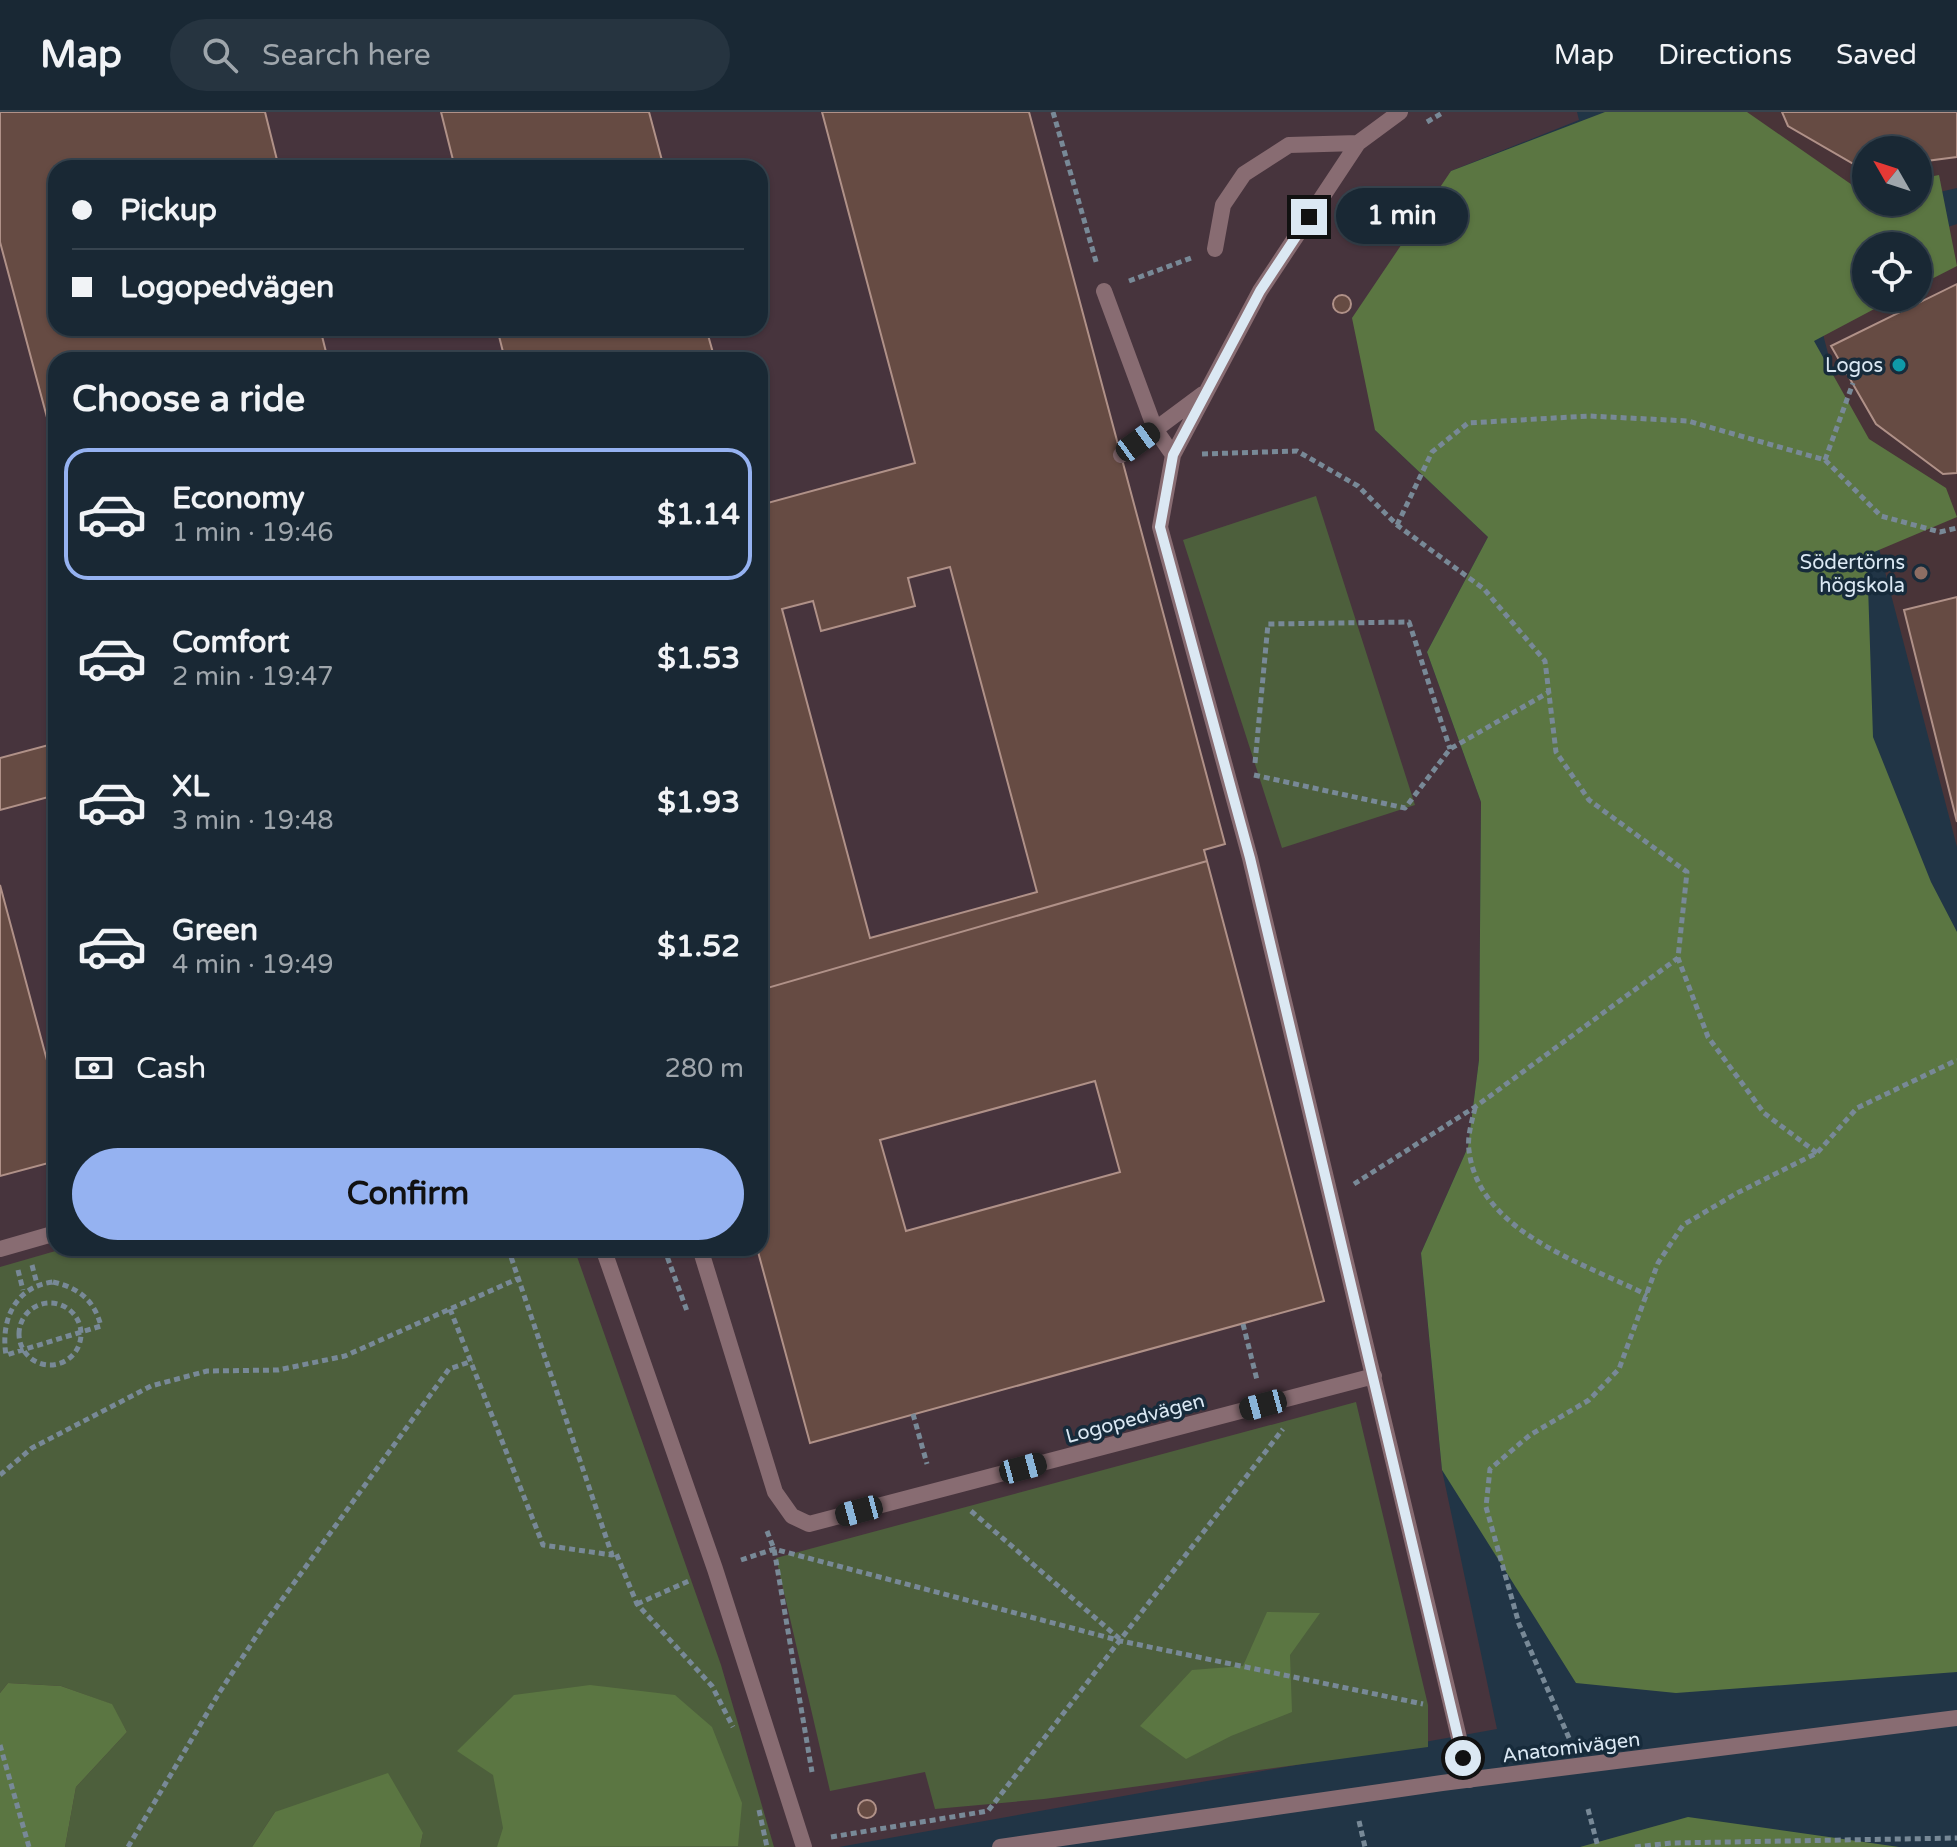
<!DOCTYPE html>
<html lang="en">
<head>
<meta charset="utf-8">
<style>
	:root { --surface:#192834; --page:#263440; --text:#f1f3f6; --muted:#9fa6ac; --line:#37444f; --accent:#95b2f1 }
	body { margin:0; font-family:"Varela Round",sans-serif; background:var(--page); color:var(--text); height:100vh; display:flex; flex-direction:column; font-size:30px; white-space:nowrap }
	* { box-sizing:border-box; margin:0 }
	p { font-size:26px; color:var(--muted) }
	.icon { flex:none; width:44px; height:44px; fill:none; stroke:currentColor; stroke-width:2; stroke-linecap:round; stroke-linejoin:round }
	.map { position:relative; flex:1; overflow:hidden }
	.details { position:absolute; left:48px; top:240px; width:720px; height:904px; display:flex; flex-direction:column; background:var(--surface); border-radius:24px; box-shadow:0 2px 6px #0004,0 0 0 2px var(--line) }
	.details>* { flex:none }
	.guide { position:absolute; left:48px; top:48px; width:720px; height:176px; border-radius:24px; box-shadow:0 2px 6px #0004,0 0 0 2px var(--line); display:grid; align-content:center; height:176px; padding:0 24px; background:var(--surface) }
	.needle { width:52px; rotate:309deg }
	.controls { position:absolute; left:1852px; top:24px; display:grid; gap:16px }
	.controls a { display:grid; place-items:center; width:80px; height:80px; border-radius:50%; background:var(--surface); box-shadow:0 2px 6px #0004,0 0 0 2px var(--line); font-size:40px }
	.end { position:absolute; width:36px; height:36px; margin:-18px; border:10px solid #dbe8f3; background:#111; box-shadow:0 0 0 4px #111 }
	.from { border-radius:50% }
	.bubble { position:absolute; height:56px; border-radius:28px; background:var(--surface); box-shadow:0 2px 6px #0004,0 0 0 2px var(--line); font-size:26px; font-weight:800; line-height:56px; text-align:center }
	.car { position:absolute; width:24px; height:48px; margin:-24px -12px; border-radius:10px; box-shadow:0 0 6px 2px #0007; background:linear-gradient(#222 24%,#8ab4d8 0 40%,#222 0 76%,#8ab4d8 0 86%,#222 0) }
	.guide b { display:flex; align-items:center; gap:28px; height:76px; font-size:30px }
	.guide b+b { border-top:2px solid var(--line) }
	.guide i { width:20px; height:20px; background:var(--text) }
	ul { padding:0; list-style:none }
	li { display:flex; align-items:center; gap:24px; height:132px; margin:0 16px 12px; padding:0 8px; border:4px solid transparent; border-radius:24px }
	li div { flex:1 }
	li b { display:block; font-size:30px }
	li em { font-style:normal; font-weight:800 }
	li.active { border-color:var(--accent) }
	li>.icon { width:72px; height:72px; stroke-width:1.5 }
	h2 { padding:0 24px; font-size:36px; line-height:96px }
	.pay { display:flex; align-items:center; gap:20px; height:88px; padding:0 24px; font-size:30px }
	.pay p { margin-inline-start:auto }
	.action { display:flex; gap:16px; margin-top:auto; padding:16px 24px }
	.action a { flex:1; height:92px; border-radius:48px; background:var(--accent); color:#111; font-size:32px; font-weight:800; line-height:92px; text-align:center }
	header { display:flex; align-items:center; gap:48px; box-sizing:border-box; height:112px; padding:0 40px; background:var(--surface); border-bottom:2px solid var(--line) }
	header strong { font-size:38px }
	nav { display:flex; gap:44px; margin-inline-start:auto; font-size:28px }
	.search { width:560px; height:72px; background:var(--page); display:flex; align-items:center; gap:20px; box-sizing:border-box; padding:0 28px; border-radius:44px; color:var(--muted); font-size:30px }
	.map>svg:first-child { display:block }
	.education { fill:#493438 }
	.medical { fill:#47343d; fill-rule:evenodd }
	.green { fill:#4d5f3c }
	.forest { fill:#5b7642 }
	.building { fill:#664b43; stroke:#b09188; stroke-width:2; fill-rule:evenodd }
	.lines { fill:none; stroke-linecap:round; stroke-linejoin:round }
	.path { stroke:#788997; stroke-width:5; stroke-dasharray:6 4; stroke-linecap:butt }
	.service { stroke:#886c72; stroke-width:16 }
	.minor { stroke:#886c72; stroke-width:16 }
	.route { stroke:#dbe8f3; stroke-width:10 }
	.culture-dot { fill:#0f9aa8; stroke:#172b3b; stroke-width:3 }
	.education-dot { fill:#8d6e63; stroke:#172b3b; stroke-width:3 }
	.labels { text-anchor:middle; stroke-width:7; stroke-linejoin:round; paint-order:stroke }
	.poi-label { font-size:20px; fill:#dbe8f3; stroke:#172b3b; text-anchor:end }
	.street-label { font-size:20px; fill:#dbe8f3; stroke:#172b3b }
</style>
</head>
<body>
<header>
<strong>Map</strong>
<div class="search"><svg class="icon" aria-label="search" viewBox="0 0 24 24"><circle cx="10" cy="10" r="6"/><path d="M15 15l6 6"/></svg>Search here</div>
<nav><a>Map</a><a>Directions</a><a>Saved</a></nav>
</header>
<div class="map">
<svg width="1957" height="1735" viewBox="0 0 1957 1735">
	<rect width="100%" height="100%" fill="#213546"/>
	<path class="education" d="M 1745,0 L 1957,0 L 1957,76 L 1918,85 L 1918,38 L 1866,38 L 1866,90 L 1796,115 Z
		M 1957,112 L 1957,735 L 1807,161 L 1866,186 L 1918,186 L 1918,134 L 1889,134 Z"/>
	<path class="medical" d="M 0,0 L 1577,0 L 1579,8 L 1451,59 L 1375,318 L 1488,425 L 1427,540 L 1481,690 L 1479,948 L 1468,1035 L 1421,1141 L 1442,1358 L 1497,1617 L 839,1735 L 0,1735 ZM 56,56 L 760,56 L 760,216 L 56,216 ZM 56,248 L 760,248 L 760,1136 L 56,1136 Z"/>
	<path class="green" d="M 1316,384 L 1415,693 L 1282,736 L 1183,428 Z
		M 66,1136 L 574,1136 L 721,1553 L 774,1735 L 420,1735 L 423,1721 L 275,1700 L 252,1735 L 65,1735 L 76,1675 L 127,1620 L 111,1592 L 61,1574 L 8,1571 L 0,1581 L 0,1155 Z
		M 1356,1290 L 1428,1593 L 1428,1635 L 1044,1687 L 935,1697 L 925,1660 L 830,1679 L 776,1446 Z"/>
	<path class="forest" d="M 1605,0 L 1747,0 L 1858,77 L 1866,75 L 1866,90 L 1918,90 L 1918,67 L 1939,63 L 1957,154 L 1918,174 L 1918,134 L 1866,134 L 1866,186 L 1895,186 L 1814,229 L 1869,327 L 1946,376 L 1957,405 L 1867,443 L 1873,625 L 1931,770 L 1957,820 L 1957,1560 L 1676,1581 L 1576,1571 L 1442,1358 L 1421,1141 L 1468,1035 L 1479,948 L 1481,690 L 1427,540 L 1488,425 L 1375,318 L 1352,206 L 1451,59 Z
		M 1267,1500 L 1320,1501 L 1290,1543 L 1292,1600 L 1231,1624 L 1186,1647 L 1140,1614 L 1192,1558 L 1243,1554 Z
		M 8,1571 L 61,1574 L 112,1592 L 127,1620 L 76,1675 L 65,1735 L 0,1735 L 0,1581 Z
		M 590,1573 L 675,1583 L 712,1615 L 742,1691 L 738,1734 L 497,1735 L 503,1716 L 493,1663 L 457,1639 L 514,1583 Z
		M 388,1661 L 423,1721 L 420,1735 L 252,1735 L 275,1700 Z
		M 1688,1705 L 1899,1735 L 1580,1735 Z"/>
	<path class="building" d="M 0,0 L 265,0 L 279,56 L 56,56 L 56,216 L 320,216 L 328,248 L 56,248 L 56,339 L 0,130 Z
		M 441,0 L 649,0 L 664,56 L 455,56 Z
		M 822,0 L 1029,0 L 1225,732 L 1204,738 L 1207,749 L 760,878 L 760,393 L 915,351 ZM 950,455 L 1037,780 L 870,826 L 782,497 L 813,489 L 821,519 L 915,494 L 908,466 Z
		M 1782,0 L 1957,0 L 1957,45 L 1918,50 L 1918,38 L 1866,38 L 1864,58 L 1788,14 Z
		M1377 116a9 9 0 1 1 18 0a9 9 0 1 1-18 0Z
		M 1957,172 L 1957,361 L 1943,362 L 1876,312 L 1831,234 Z
		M1333 192a9 9 0 1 1 18 0a9 9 0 1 1-18 0Z
		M 497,216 L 706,216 L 715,248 L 505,248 Z
		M 1957,485 L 1957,710 L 1904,498 Z
		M 56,631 L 56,683 L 0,698 L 0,646 Z
		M 1207,749 L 1324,1189 L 810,1331 L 757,1136 L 760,1136 L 760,878 ZM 1095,969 L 1120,1060 L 906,1119 L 880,1028 Z
		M 0,773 L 56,982 L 56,1049 L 0,1064 Z
		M858 1697a9 9 0 1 1 18 0a9 9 0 1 1-18 0Z"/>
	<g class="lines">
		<path class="path" d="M 1053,0 L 1097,153
			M 1427,10 L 1444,0
			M 1129,169 L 1191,146
			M 1202,342 L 1297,339 L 1358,374 L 1397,413 L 1484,477 L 1545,549 L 1556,640 L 1589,688 L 1687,760 L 1678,846 L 1708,925 L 1764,1001 L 1817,1041
			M 1825,348 L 1853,271
			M 1397,413 L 1432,340 L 1468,311 L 1589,304 L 1688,309 L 1825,348 L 1881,404 L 1940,420 L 1957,416
			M 1255,651 L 1268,512 L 1409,510 L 1450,637
			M 1254,663 L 1405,696 L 1450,637 L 1549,580
			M 1475,996 C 1472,1009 1467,1025 1469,1038 C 1478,1120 1584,1151 1647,1183
			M 1354,1072 L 1475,995 L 1678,846
			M 508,1136 L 612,1443 L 616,1441 L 637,1492 L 712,1574 L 733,1615
			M 664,1136 L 687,1199
			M 76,1140 L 90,1136
			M 32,1153 L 37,1172
			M 18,1158 L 23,1178
			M 53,1170 C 79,1176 94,1188 101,1214 L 6,1243 C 0,1206 17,1174 53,1170 Z
			M19 1222a31 31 0 1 1 62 0a31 31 0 1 1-62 0Z
			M 450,1197 L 543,1433 L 612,1443
			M 1243,1212 L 1257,1268
			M 913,1302 L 927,1352
			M 0,1363 L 32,1336 L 151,1274 L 207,1259 L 278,1258 L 345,1244 L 517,1167
			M 971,1399 L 1121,1528
			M 767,1419 L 774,1437 L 812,1660
			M 741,1448 L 774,1437 L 1121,1529 L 1423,1592
			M 637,1492 L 691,1468
			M 1569,1626 L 1519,1512 L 1486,1395 L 1490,1357 L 1530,1323 L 1589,1288 L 1619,1257 L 1658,1151 L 1683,1113 L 1737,1081 L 1817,1041 L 1857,996 L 1957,948
			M 0,1633 L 29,1735
			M 1588,1697 L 1598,1735
			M 759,1698 L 767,1735
			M 1359,1709 L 1365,1735
			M 831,1725 L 988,1699 L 1283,1317
			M 128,1735 L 219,1581 L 265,1511 L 449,1257 L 472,1249
			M 1635,1735 L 1671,1731 L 1957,1726"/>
		<path class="service" d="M 1400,0 L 1358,31 L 1260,179 L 1173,343 L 1160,415 L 1250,746 L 1469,1668
			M 1215,137 L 1223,93 L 1244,62 L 1289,33 L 1358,31
			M 1104,179 L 1155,317 L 1173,343
			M 1121,343 L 1203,282
			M 603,1136 L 715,1457 L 804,1735
			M 700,1136 L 775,1380 L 792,1404 L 809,1412 L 1374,1264
			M 0,1137 L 56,1121"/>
		<path class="minor" d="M 1000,1735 L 1442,1671 L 1957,1606"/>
	</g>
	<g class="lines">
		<path class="route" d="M 1309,105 L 1260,179 L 1173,343 L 1160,415 L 1250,746 L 1463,1646"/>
	</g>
	<circle class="culture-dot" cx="1899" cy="253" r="8"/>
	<circle class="education-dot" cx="1921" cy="461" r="8"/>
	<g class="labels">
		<g class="poi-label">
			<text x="1883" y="260">Logos</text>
			<text x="1905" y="457">Södertörns<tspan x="1905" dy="23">högskola</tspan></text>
		</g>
		<g class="street-label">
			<text transform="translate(1135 1306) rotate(-15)" y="7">Logopedvägen</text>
			<text transform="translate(1571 1635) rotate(-7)" y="7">Anatomivägen</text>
		</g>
	</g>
</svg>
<div class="controls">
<a><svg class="needle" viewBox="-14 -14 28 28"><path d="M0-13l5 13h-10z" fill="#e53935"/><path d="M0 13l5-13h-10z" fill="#9fa6ac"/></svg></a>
<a><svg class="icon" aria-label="locate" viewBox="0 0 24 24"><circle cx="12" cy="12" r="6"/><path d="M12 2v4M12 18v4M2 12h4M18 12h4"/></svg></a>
</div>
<i class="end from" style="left:1463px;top:1646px"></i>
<i class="end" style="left:1309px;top:105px"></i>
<div class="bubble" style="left:1336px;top:76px;width:132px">1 min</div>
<i class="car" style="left:1138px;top:330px;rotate:54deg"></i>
<i class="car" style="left:1263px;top:1293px;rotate:255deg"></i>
<i class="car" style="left:1023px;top:1356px;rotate:75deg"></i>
<i class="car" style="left:859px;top:1399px;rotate:255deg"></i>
<div class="guide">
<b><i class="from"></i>Pickup</b>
<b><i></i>Logopedvägen</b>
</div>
<section class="details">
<h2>Choose a ride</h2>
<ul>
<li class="active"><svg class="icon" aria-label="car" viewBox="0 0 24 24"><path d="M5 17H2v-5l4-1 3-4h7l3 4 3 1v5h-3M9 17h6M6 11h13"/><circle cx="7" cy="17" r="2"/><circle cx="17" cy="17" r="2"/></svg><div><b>Economy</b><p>1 min · 19:46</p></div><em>$1.14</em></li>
<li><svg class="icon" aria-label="car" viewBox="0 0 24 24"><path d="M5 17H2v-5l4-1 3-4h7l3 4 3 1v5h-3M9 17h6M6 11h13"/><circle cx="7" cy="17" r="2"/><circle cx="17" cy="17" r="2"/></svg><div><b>Comfort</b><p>2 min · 19:47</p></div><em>$1.53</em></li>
<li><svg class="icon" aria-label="car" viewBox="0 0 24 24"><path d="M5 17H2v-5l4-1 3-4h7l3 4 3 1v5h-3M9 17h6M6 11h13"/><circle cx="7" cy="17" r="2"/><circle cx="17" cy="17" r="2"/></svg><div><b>XL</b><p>3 min · 19:48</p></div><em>$1.93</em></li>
<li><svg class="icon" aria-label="car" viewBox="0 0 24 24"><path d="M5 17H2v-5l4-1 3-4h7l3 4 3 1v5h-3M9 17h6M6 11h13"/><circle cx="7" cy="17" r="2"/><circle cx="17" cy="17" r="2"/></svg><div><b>Green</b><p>4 min · 19:49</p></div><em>$1.52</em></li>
</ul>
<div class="pay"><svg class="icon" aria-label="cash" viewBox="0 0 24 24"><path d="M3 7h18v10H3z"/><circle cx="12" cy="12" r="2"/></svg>Cash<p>280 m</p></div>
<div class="action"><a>Confirm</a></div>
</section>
</div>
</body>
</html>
